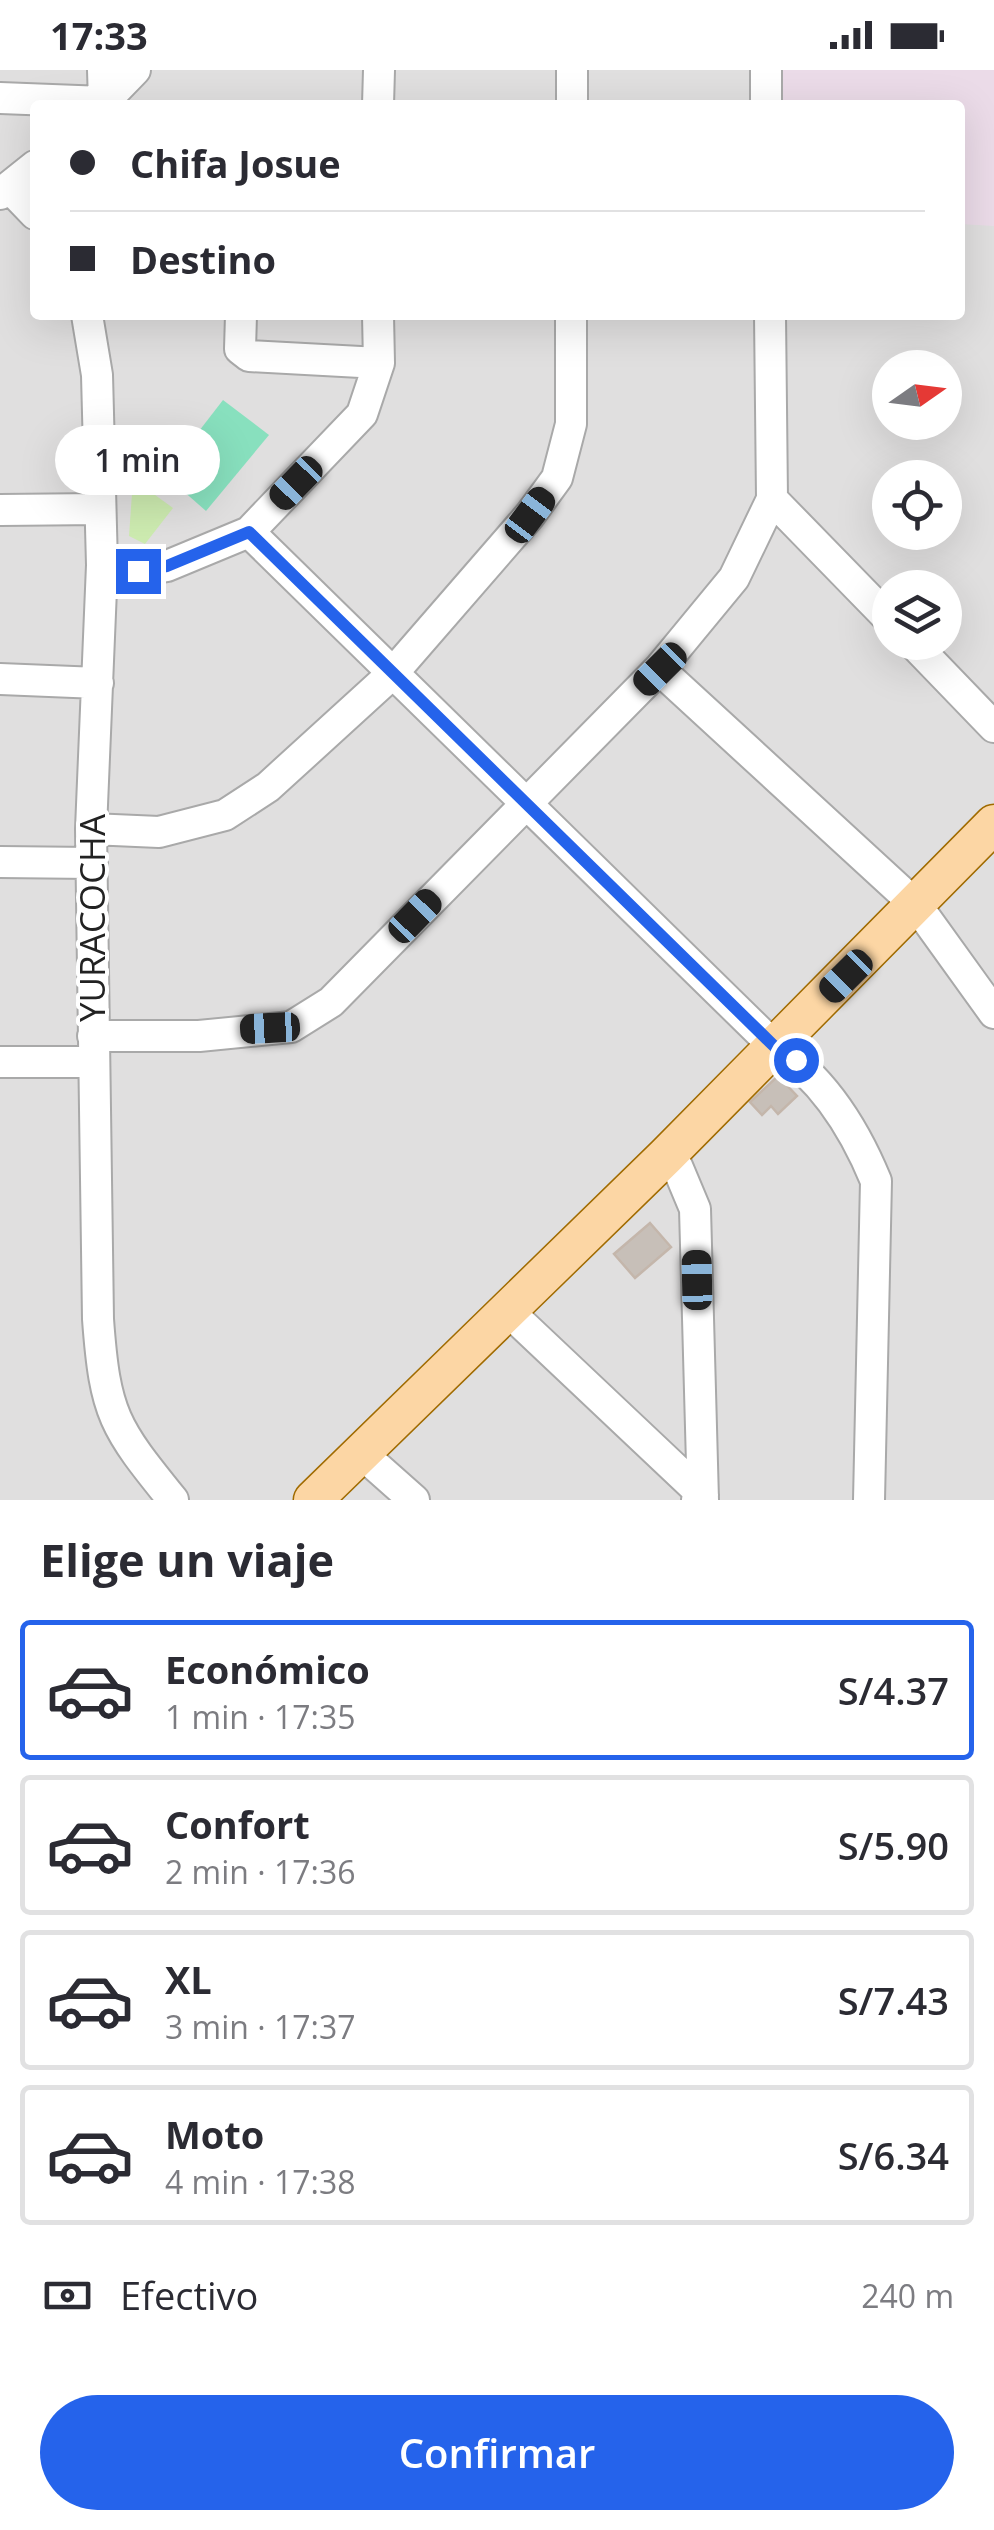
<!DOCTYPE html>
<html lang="es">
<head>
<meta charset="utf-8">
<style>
	:root { --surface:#fff; --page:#f7f7f7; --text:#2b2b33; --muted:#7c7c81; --line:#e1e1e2; --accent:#2563eb }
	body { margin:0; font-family:"Open Sans",sans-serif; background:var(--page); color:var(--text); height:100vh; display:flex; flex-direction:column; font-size:38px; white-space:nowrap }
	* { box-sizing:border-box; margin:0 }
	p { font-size:32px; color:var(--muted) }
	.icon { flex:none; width:55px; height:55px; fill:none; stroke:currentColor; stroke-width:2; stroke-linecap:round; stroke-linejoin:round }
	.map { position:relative; height:1430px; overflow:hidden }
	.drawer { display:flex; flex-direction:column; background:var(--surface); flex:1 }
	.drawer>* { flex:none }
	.banner { position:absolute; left:30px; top:30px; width:935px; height:220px; border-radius:10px; box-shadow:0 10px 40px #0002; display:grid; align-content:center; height:220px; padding:0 40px; background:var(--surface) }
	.needle { width:65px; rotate:76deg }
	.tools { position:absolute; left:872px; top:280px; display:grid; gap:20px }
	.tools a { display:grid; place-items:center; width:90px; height:90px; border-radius:50%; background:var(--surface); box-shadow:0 10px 40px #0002; font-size:50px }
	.end { position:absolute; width:45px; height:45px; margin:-22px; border:12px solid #2563eb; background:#fff; box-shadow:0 0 0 5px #fff }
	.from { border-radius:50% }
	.bubble { position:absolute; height:70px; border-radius:35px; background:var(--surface); box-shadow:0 10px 40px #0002; font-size:32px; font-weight:600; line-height:70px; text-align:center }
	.car { position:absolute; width:30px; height:60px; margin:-30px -15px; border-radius:12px; box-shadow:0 0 8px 2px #0007; background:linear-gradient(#222 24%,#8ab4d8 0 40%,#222 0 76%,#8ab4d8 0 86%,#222 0) }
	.banner b { display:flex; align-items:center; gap:35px; height:95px; font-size:38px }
	.banner b+b { border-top:2px solid var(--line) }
	.banner i { width:25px; height:25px; background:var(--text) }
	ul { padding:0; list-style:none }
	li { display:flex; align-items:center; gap:30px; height:140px; margin:0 20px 15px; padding:0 20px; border:5px solid var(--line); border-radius:10px }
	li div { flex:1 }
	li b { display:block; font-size:38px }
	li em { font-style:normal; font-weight:600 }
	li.on { border-color:var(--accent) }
	li>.icon { width:90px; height:90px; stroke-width:1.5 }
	h2 { padding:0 40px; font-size:45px; line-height:120px }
	.pay { display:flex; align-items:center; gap:25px; height:110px; padding:0 40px; font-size:38px }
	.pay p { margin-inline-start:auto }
	.primary-button { display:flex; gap:20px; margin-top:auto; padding:20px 40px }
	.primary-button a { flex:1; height:115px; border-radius:60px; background:var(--accent); color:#fff; font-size:40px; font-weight:600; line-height:115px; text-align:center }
	.status { display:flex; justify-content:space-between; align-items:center; height:70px; padding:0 50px; background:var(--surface); direction:ltr }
	.status svg { height:28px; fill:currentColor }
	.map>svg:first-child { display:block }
	.residential { fill:#e0dfdf; fill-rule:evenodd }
	.industrial { fill:#ebdbe8 }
	.grass { fill:#cdebb0 }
	.pitch { fill:#88e0be }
	.building { fill:#c7bfb8; stroke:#c4b6ab; stroke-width:2.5 }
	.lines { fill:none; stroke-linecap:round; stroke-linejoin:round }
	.minor-casing { stroke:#a9a9a9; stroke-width:34 }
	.major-casing { stroke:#a06b00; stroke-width:41 }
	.minor { stroke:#fff; stroke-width:30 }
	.major { stroke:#fcd6a4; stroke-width:38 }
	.route { stroke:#2563eb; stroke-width:12 }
	.labels { text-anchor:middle; stroke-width:8; stroke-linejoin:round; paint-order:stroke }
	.street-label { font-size:35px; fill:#222; stroke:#fff }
</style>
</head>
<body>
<div class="status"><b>17:33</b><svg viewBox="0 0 49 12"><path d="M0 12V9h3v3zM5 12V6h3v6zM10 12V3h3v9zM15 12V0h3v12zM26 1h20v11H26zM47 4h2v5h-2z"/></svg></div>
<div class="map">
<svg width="994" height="1430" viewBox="0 0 994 1430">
	<rect width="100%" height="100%" fill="#f2efe9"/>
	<path class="residential" d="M 0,0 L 994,0 L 994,1430 L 0,1430 ZM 35,35 L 960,35 L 960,245 L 35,245 ZM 890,298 L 945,298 L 945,352 L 890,352 ZM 890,408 L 945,408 L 945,462 L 890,462 ZM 890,518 L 945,518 L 945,572 L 890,572 Z"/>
	<path class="industrial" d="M 780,0 L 994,0 L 994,156 L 960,154 L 960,35 L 780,35 Z"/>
	<path class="grass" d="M 133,409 L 173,438 L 145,474 L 129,466 Z"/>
	<path class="pitch" d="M 223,330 L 269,365 L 206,441 L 165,405 Z"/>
	<path class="building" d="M 778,1006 L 797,1026 L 778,1044 L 771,1036 L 762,1045 L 750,1032 Z
		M 650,1153 L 671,1177 L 635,1208 L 614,1184 Z"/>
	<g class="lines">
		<g class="minor-casing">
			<path id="minor" d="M 766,0 L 766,35
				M 0,28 L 104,32 L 103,0
				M 101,35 L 135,0
				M 378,35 L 379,0
				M 572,35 L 572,0
				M 10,118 L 35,144
				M 0,124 L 35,96
				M 87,245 L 97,305 L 102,495 L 91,759 L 98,1249 C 105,1345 114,1357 173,1430
				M 241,245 L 240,279 L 249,286 L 379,293
				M 772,429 L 890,550
				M 0,440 L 100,439
				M 249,462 L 775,977 C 823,1008 855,1060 876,1111 L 869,1430
				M 102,495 L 138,501 L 167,496 L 249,462 L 362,344 L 379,293 L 378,245
				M 912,572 L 994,657
				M 659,599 L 917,836 L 994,943
				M 0,609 L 98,613
				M 91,759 L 159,762 L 225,745 L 268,717 L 392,604 L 530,445 L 557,408 L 571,354 L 571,245
				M 0,792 L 92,793
				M 93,966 L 199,966 L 291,957 L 331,932 L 659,599 L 734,508 L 772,429 L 770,245
				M 0,992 L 93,992
				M 666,1086 L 677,1096 L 695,1139 L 703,1430
				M 507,1240 L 703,1425 L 697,1430
				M 361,1383 L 414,1430"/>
		</g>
		<g class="major-casing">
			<path id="major" d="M 313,1430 L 666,1086 L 994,754"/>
		</g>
		<use href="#minor" class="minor"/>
		<use href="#major" class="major"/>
	</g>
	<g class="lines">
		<path class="route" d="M 138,501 L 167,496 L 249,462 L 775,977 L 796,990"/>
	</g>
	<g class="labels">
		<g class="street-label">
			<text transform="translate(93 848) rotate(-90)" y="12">YURACOCHA</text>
		</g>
	</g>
</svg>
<div class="tools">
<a><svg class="needle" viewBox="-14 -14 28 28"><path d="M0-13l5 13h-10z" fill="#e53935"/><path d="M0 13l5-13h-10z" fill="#7c7c81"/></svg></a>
<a><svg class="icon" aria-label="locate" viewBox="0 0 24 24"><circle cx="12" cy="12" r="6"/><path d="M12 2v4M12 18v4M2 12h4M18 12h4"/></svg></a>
<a><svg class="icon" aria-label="layers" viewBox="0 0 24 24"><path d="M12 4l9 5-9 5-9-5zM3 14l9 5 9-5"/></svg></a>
</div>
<i class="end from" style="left:796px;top:990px"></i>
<i class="end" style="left:138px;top:501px"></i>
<div class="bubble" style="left:55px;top:355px;width:165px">1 min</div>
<i class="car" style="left:296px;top:413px;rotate:224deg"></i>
<i class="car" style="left:530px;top:445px;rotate:37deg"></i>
<i class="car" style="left:660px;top:599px;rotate:225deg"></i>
<i class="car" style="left:415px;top:846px;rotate:44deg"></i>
<i class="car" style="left:846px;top:906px;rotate:225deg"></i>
<i class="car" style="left:270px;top:958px;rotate:267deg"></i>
<i class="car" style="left:697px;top:1210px;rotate:359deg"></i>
<div class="banner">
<b><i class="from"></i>Chifa Josue</b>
<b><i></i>Destino</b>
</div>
</div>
<section class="drawer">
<h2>Elige un viaje</h2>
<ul>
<li class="on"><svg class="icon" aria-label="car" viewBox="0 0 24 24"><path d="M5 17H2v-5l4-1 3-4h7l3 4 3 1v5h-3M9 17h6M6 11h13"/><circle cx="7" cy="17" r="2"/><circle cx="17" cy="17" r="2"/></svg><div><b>Económico</b><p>1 min · 17:35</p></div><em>S/4.37</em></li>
<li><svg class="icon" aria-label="car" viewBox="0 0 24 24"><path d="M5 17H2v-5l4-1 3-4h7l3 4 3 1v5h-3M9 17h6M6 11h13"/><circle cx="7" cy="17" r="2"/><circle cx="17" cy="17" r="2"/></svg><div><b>Confort</b><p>2 min · 17:36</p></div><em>S/5.90</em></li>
<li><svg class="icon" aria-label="car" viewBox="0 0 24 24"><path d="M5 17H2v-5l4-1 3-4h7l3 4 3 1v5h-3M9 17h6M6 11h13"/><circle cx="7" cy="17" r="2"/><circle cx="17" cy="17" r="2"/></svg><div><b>XL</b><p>3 min · 17:37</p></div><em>S/7.43</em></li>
<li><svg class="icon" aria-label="car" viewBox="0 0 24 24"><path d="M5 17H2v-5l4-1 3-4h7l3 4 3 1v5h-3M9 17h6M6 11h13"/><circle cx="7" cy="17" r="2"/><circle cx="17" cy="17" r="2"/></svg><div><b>Moto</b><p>4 min · 17:38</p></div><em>S/6.34</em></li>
</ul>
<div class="pay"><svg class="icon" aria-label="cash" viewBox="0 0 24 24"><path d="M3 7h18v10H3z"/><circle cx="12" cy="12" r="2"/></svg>Efectivo<p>240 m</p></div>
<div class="primary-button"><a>Confirmar</a></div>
</section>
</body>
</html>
